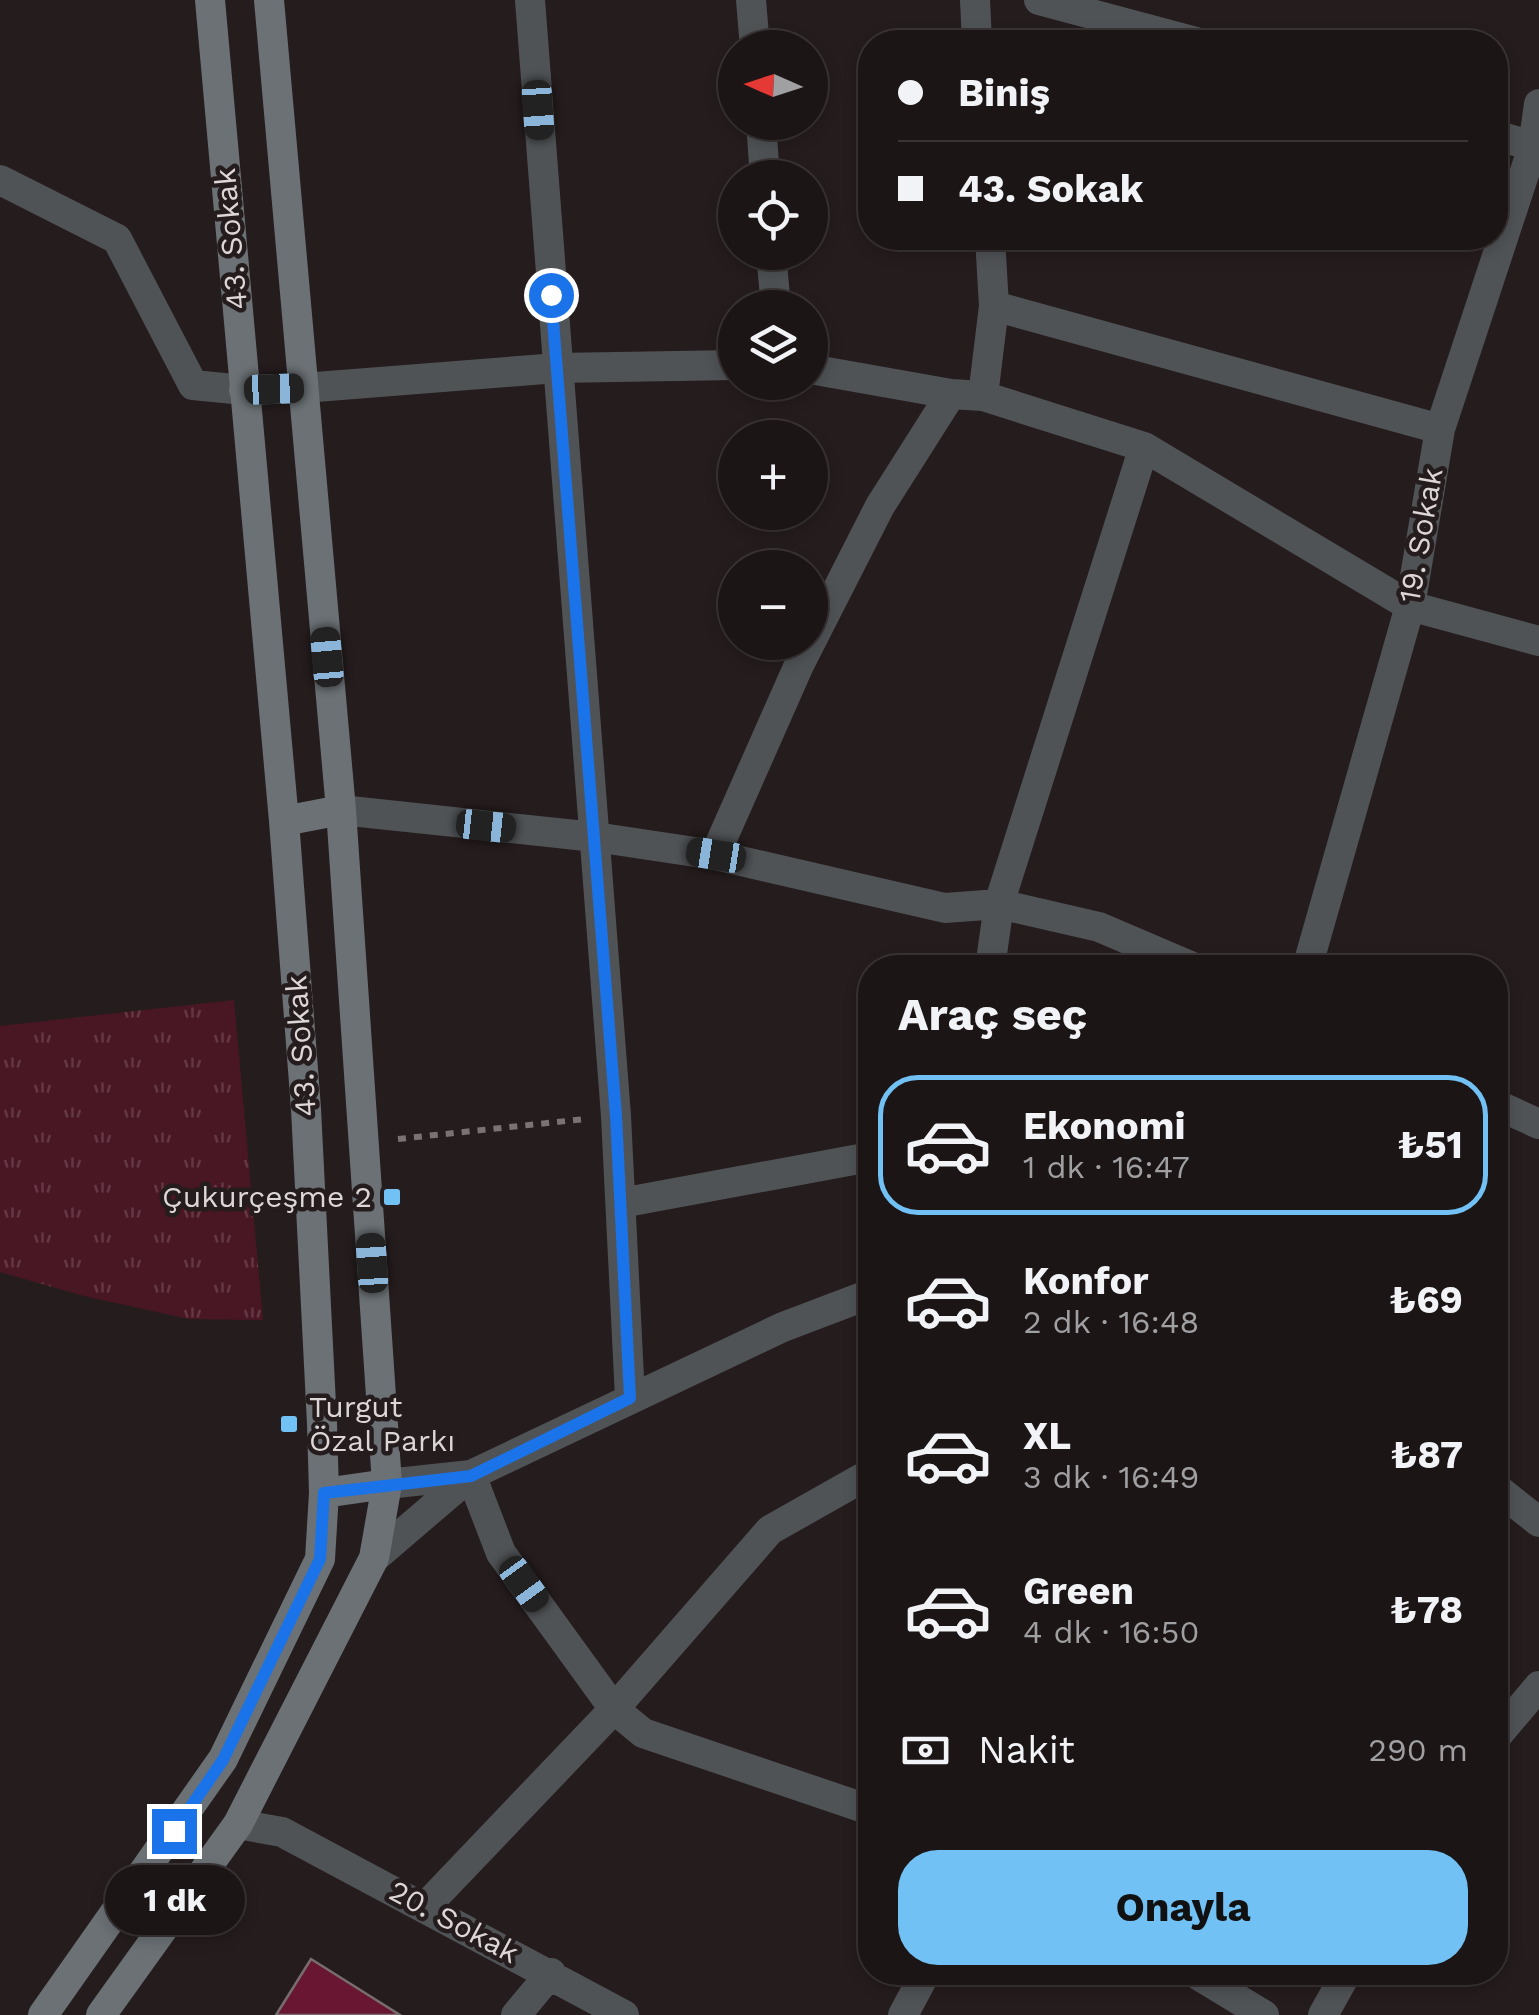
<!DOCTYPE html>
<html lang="tr">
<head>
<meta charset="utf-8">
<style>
	:root { --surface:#1c1516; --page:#251e1f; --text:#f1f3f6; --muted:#a09fa1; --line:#3a3435; --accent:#72c1f5 }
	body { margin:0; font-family:"Work Sans",sans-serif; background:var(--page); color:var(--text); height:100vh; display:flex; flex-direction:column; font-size:38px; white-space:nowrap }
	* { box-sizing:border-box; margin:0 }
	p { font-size:32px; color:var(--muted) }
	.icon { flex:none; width:55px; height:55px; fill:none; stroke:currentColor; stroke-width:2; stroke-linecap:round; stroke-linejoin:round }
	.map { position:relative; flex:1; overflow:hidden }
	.side { position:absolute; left:858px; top:955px; width:650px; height:1030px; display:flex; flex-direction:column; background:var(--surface); border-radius:40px; box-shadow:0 5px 15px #0003,0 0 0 2px var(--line) }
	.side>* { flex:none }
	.guide { position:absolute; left:858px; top:30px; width:650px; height:220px; border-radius:40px; box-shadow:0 5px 15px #0003,0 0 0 2px var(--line); display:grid; align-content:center; height:220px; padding:0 40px; background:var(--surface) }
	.needle { width:65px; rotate:273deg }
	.buttons { position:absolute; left:718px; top:30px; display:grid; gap:20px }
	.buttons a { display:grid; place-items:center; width:110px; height:110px; border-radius:50%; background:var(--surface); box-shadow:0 5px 15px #0003,0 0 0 2px var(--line); font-size:50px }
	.end { position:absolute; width:45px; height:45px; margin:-22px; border:12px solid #1a73e8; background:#fff; box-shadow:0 0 0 5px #fff }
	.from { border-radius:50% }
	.bubble { position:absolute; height:70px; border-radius:35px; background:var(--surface); box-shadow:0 5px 15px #0003,0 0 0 2px var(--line); font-size:32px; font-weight:700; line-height:70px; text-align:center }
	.car { position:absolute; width:30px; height:60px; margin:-30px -15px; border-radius:12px; box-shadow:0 0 8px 2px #0007; background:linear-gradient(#222 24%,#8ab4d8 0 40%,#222 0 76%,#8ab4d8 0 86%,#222 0) }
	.guide b { display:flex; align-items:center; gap:35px; height:95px; font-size:38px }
	.guide b+b { border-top:2px solid var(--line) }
	.guide i { width:25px; height:25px; background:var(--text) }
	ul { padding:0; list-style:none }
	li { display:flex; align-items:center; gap:30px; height:140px; margin:0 20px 15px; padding:0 20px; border:5px solid transparent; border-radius:40px }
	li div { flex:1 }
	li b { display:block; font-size:38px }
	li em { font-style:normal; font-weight:700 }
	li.on { border-color:var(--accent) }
	li>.icon { width:90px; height:90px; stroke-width:1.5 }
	h2 { padding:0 40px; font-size:45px; line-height:120px }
	.pay { display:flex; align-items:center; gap:25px; height:110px; padding:0 40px; font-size:38px }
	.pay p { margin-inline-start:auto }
	.action { display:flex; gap:20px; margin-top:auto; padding:20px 40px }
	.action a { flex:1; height:115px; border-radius:40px; background:var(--accent); color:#111; font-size:40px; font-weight:700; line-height:115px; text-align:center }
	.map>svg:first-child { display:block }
	.grass { fill:url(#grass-tufts) }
	.building { fill:#671830; stroke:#786d6e; stroke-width:2.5; filter:url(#shadow) }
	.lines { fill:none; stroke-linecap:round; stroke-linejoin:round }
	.path { stroke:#7a7273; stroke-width:6; stroke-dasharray:8 8; stroke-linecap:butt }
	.street { stroke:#505356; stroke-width:30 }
	.secondary { stroke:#6b7175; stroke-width:30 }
	.route { stroke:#1a73e8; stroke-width:12 }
	.poi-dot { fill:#72c1f5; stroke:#251c1d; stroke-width:4 }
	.labels { text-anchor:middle; stroke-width:9; stroke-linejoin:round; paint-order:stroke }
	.street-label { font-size:30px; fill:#dcd6d7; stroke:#251c1d }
	.poi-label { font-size:30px; fill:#dcd6d7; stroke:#251c1d; text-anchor:end }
</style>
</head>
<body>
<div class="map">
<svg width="1539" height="2015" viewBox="0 0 1539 2015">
	<defs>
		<pattern id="grass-tufts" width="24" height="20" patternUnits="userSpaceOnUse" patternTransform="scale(2.5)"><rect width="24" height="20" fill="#491624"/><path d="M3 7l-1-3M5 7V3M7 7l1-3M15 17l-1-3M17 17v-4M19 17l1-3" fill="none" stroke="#633743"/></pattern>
		<filter id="shadow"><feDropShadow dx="6" dy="11" stdDeviation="5" flood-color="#0009"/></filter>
	</defs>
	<rect width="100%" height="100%" fill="#251c1d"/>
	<path class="grass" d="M 234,1000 L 263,1320 L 189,1319 L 84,1296 L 0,1272 L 0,1026 Z"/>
	<path class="building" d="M 311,1959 L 400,2015 L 276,2015 Z"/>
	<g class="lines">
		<path class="path" d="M 398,1139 L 585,1119"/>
		<path class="street" d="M 530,0 L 616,1116 L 630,1398
			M 751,0 L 755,48
			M 975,0 L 977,42
			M 1039,0 L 1196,42
			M 761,122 L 765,178
			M 1495,135 L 1539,148
			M 0,180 L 117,239 L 193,385 L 244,390
			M 771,252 L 776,308
			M 994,306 L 1440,429
			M 810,369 L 951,394 L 983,396 L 1144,447 L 1410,606 L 1539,641
			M 303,388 L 557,368 L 735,365
			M 983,396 L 994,306 L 990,238
			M 341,810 L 595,837 L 715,855 L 945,908 L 999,904 L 1099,927 L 1195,968
			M 715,855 L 799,665 L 880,506 L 951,394
			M 990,968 L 999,904 L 1144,447
			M 1307,968 L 1410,606 L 1440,429 L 1533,147 L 1539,104
			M 1495,1104 L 1539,1124
			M 621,1203 L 870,1157
			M 471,1475 L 501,1553 L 614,1709 L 643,1733 L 870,1810
			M 387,1484 L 471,1475
			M 1495,1487 L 1539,1522
			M 374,1558 L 471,1475 L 783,1327 L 870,1294
			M 1495,1738 L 1539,1686
			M 238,1824 L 282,1832 L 624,2015
			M 425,1907 L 614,1709 L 770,1530 L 862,1478 L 870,1481
			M 1193,1972 L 1264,2015
			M 516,2015 L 551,1973
			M 903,2015 L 926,1972
			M 1323,2015 L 1347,1972"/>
		<path class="secondary" d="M 244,390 L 303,388
			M 284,821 L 341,810
			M 324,1493 L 387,1484
			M 43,2015 L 223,1759 L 320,1559 L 324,1493 L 322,1424 L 306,1109 L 284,821 L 210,0
			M 101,2015 L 238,1824 L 374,1558 L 387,1484 L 341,810 L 269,0"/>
	</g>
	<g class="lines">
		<path class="route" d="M 174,1831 L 223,1760 L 320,1559 L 324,1493 L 471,1476 L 630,1398 L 616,1116 L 551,295"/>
	</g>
	<g class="poi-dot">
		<rect x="382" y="1187" width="20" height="20" rx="5"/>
		<rect x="279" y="1414" width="20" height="20" rx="5"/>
	</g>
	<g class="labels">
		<g class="street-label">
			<text transform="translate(231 239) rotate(-95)" y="10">43. Sokak</text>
			<text transform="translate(1421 535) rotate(-80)" y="10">19. Sokak</text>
			<text transform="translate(301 1046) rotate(-94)" y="10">43. Sokak</text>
			<text transform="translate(454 1922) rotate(28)" y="10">20. Sokak</text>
		</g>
		<g class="poi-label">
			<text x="372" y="1207">Çukurçeşme 2</text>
			<text x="309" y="1417" text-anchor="start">Turgut<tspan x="309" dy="34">Özal Parkı</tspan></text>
		</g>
	</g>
</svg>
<div class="buttons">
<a><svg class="needle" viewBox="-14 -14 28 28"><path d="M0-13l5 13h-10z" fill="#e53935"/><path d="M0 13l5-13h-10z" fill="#a09fa1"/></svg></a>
<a><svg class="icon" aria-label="locate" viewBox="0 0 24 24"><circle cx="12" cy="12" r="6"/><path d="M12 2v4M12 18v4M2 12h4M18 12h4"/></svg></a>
<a><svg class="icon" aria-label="layers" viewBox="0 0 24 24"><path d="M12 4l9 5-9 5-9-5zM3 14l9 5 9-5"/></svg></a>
<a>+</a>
<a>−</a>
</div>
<i class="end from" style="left:551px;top:295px"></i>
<i class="end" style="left:174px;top:1831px"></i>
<div class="bubble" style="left:105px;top:1865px;width:140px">1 dk</div>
<i class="car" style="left:538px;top:110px;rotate:176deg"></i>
<i class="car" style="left:274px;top:389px;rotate:88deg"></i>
<i class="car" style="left:327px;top:657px;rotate:355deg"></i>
<i class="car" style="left:486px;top:826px;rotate:96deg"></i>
<i class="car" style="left:716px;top:855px;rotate:279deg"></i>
<i class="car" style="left:372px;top:1263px;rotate:356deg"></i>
<i class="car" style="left:524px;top:1584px;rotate:144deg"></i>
<div class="guide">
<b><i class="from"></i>Biniş</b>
<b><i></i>43. Sokak</b>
</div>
<section class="side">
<h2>Araç seç</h2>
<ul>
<li class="on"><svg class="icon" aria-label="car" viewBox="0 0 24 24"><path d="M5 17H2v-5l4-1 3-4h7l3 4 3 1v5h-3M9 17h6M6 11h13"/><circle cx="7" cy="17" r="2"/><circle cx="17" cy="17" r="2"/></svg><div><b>Ekonomi</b><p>1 dk · 16:47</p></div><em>₺51</em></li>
<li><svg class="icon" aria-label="car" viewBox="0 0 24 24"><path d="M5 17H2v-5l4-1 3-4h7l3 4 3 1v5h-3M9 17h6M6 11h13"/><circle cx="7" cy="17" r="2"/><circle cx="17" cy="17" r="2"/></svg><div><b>Konfor</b><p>2 dk · 16:48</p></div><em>₺69</em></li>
<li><svg class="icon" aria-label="car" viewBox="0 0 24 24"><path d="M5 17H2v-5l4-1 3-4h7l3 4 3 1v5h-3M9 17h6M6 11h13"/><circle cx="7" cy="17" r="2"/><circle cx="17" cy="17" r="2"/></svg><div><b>XL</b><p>3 dk · 16:49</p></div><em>₺87</em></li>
<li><svg class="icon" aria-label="car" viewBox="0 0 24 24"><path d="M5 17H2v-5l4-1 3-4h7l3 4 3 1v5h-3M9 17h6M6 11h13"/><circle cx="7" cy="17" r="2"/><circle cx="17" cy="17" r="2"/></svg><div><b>Green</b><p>4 dk · 16:50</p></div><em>₺78</em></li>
</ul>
<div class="pay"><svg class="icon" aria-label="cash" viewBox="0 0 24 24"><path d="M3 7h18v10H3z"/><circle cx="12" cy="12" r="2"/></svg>Nakit<p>290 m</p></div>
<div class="action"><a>Onayla</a></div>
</section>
</div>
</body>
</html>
